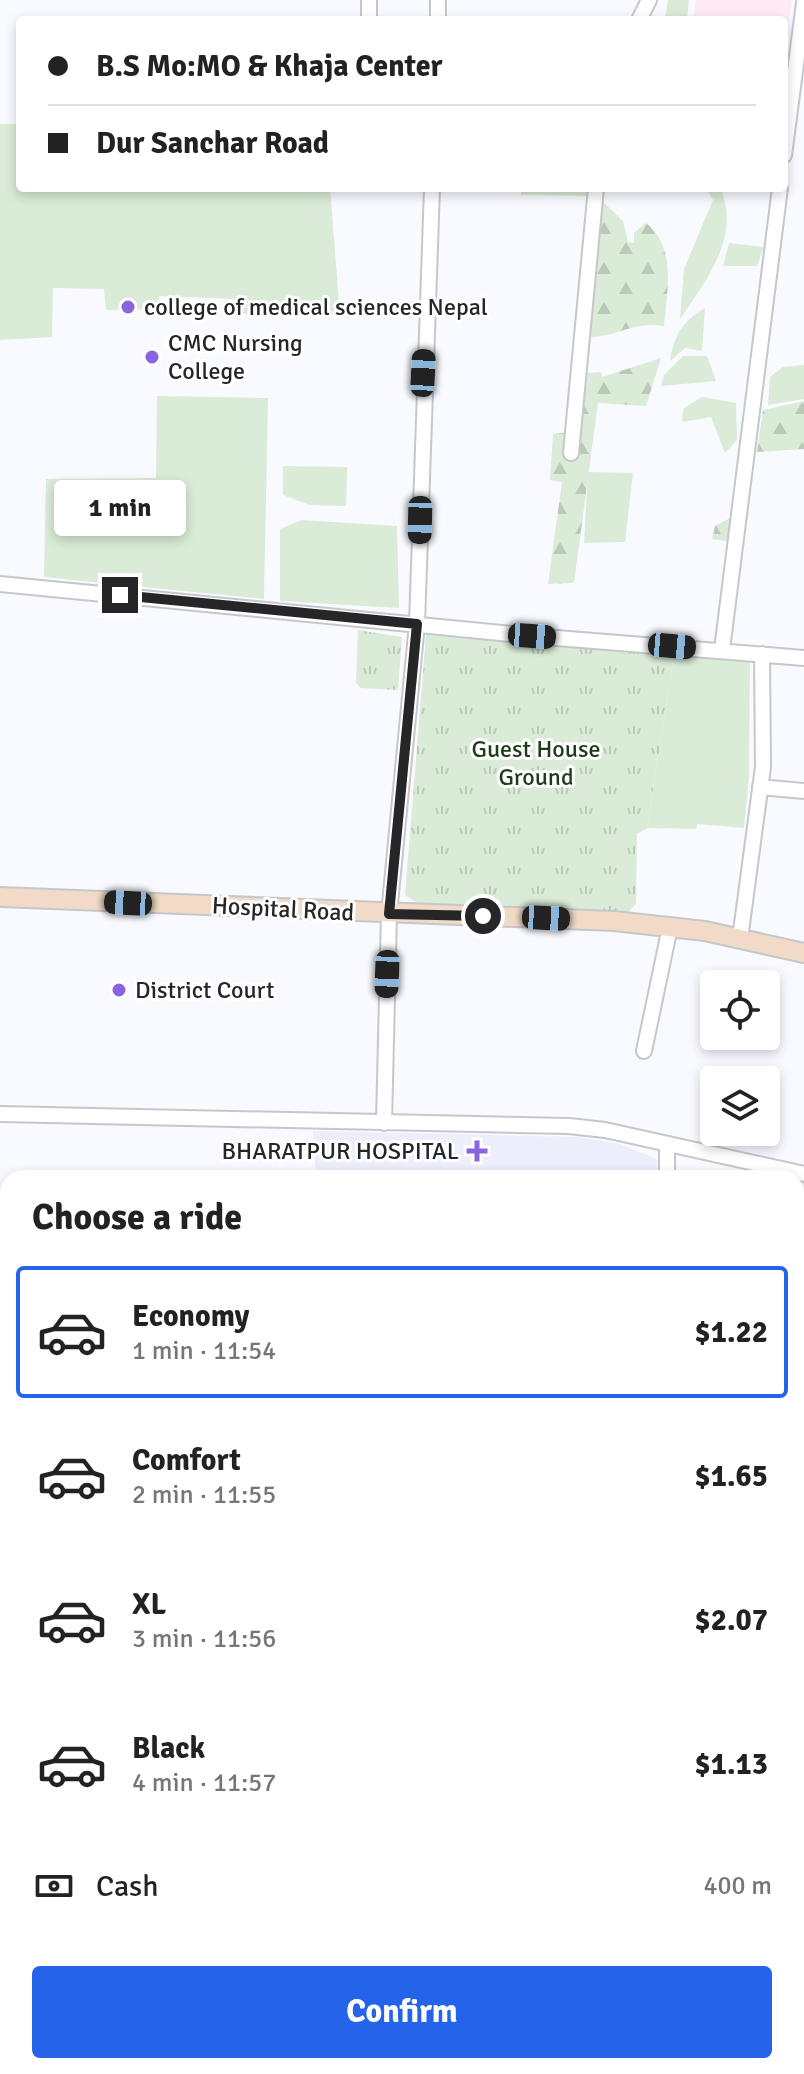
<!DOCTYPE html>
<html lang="en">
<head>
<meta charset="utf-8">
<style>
	:root { --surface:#fff; --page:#f2f2f2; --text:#222; --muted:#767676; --line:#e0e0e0; --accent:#2563eb }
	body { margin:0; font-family:Signika,sans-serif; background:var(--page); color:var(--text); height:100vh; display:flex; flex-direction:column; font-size:30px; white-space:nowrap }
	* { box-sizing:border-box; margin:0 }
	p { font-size:26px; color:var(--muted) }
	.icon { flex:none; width:44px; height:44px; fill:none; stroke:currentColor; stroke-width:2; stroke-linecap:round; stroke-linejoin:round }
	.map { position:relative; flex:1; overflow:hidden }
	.sheet { position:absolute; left:0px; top:1170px; width:804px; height:904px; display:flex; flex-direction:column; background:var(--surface); border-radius:24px 24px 0 0; box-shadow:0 4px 12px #0003 }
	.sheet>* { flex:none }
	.hud { position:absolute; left:16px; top:16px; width:772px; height:176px; border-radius:8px; box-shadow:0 4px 12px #0003; display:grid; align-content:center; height:176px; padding:0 32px; background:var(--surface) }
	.tools { position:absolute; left:700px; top:970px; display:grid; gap:16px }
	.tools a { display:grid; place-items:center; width:80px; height:80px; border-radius:8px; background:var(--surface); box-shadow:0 4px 12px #0003; font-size:40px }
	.end { position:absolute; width:36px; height:36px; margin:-18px; border:10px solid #262628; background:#fff; box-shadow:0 0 0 4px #fff }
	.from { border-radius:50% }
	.bubble { position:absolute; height:56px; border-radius:8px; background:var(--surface); box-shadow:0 4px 12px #0003; font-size:26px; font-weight:800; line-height:56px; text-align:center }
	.car { position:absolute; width:24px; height:48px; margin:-24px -12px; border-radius:10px; box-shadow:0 0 6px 2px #0007; background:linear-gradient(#222 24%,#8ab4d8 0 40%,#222 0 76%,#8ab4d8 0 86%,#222 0) }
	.hud b { display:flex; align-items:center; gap:28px; height:76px; font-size:30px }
	.hud b+b { border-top:2px solid var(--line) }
	.hud i { width:20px; height:20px; background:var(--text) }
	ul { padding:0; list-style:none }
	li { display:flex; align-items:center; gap:24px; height:132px; margin:0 16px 12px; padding:0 16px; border:4px solid transparent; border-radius:8px }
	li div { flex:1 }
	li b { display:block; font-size:30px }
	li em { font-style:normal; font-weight:800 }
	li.on { border-color:var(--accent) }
	li>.icon { width:72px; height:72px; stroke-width:1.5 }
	h2 { padding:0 32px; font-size:36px; line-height:96px }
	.pay { display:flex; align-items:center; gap:20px; height:88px; padding:0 32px; font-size:30px }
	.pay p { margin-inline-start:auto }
	.primary-button { display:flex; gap:16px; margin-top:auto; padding:16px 32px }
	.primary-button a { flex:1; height:92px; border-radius:8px; background:var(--accent); color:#fff; font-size:32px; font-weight:800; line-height:92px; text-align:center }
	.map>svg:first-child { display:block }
	.built { fill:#eceefb }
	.education { fill:#feeaf2 }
	.green { fill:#daebd7 }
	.forest { fill:url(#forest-firs) }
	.park { fill:url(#park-tufts) }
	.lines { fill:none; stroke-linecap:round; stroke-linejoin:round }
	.street-casing { stroke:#c6c7cc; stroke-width:18 }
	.secondary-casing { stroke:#c6c7cc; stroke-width:22 }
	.street { stroke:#fff; stroke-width:14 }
	.secondary { stroke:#f1dbc6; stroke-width:18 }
	.route { stroke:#262628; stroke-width:10 }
	.poi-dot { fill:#8a64de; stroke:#fff; stroke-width:3 }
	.labels { text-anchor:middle; stroke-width:6; stroke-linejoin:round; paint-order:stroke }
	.poi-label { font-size:24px; fill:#262628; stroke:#fff; text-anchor:start }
	.park-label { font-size:24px; fill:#1d3d18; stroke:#fff }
	.street-label { font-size:24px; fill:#262628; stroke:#fff }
</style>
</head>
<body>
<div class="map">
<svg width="804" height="2074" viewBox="0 0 804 2074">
	<defs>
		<pattern id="forest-firs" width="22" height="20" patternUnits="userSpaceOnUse" patternTransform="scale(2)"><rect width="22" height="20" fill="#daebd7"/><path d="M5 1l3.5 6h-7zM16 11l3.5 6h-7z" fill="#bbc9b9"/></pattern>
		<pattern id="park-tufts" width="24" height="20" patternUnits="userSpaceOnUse" patternTransform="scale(2)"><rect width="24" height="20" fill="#daebd7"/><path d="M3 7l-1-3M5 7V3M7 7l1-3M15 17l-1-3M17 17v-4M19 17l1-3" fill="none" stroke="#bbc9b9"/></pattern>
	</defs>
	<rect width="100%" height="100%" fill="#f9faff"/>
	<path class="built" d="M 313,1131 L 578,1137 L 620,1144 L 657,1159 L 658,1178 L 316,1178 Z"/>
	<path class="education" d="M 696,0 L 792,0 L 784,50 L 784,20 L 693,20 Z
		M 796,1350 L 804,1353 L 804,1426 L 796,1426 Z"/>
	<path class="green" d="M 668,0 L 689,0 L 687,20 L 665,20 Z
		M 0,124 L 20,124 L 20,188 L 330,188 L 340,315 L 237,314 L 234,299 L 159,296 L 158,309 L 106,310 L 104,289 L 53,288 L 52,337 L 0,340 Z
		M 521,188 L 589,188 L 588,196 L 521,195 Z
		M 706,188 L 720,188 C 742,235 706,281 680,319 L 684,269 L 713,200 Z
		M 729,243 L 764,247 L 757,266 L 723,266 Z
		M 705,308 L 702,351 L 685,348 L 670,361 C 674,336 682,321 705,308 Z
		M 683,356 L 707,356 L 716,381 L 661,386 L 664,375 Z
		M 804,365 L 804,399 L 768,405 L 770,377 L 783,367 Z
		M 157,396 L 268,398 L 264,599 L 44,577 L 46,479 L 156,478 Z
		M 702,397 L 736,403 L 737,440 L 725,453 L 711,417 L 682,422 L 683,409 Z
		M 283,466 L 347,467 L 346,506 L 310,505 L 283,495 Z
		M 588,472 L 633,473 L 625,542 L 584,543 Z
		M 302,520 L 397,526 L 399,608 L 280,601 L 280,529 Z
		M 674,655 L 750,662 L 749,776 L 744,828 L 697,824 L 696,829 L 647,828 Z"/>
	<path class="forest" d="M 603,202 L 623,221 L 628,242 L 634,243 L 634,233 L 646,223 C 677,247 667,292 664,326 C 633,321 618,337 590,337 Z
		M 661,358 L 646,406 L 598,403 L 574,583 L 548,584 L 562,482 L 550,480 L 553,434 L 564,433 L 563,455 L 577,457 L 588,373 L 601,372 L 602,377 Z
		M 804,401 L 804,449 L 757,452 L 763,410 Z
		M 732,517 L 732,542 L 712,539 L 715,526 Z"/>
	<path class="park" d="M 358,630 L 402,637 L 398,690 L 361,688 L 356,683 Z
		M 426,635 L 674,655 L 647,828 L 637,834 L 636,904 L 628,912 L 420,905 L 405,895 Z"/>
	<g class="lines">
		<g class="street-casing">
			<path id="street" d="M 369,0 L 369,20
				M 438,20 L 438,0
				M 639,20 L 649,0
				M 784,155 L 804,3
				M 571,453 L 596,188
				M 0,584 L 532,636 L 804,658
				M 722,650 L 780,188
				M 760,787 L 804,791
				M 740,939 L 763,767 L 762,654
				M 644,1051 L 670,927
				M 0,1114 L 569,1126 L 605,1130 L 804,1174
				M 384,1123 L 389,914 L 417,624 L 432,188
				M 667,1144 L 667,1178
				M 796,1550 L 804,1549
				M 796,1939 L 804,1937
				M 796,2006 L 804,2004
				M 0,2008 L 8,2007
				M 180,2074 L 186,2066
				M 321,2074 L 322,2066
				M 427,2074 L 428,2066
				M 639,2074 L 640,2066
				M 794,2074 L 794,2066"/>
		</g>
		<g class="secondary-casing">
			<path id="secondary" d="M 0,897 L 614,921 L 705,931 L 804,953"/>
		</g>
		<use href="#street" class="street"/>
		<use href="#secondary" class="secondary"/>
	</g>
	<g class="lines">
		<path class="route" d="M 120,595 L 417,624 L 389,914 L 483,916"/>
	</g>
	<g class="poi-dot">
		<circle cx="128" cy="307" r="8"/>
		<circle cx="152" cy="357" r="8"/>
		<circle cx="119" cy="990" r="8"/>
		<path d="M473 1139h8v8h8v8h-8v8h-8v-8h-8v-8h8z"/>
	</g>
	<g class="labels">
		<g class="poi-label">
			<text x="144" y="315">college of medical sciences Nepal</text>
			<text x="168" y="351">CMC Nursing<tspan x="168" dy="28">College</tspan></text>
			<text x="135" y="998">District Court</text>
			<text x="459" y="1159" text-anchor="end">BHARATPUR HOSPITAL</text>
		</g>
		<g class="park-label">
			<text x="536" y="757">Guest House<tspan x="536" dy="28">Ground</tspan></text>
		</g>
		<g class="street-label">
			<text transform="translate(283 909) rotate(3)" y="8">Hospital Road</text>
		</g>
	</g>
</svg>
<div class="tools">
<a><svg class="icon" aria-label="locate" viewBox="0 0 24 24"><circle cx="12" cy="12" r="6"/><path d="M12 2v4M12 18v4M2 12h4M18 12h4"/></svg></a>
<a><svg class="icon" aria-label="layers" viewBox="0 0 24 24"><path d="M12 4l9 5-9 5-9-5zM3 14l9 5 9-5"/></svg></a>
</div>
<i class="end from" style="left:483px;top:916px"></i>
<i class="end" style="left:120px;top:595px"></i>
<div class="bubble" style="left:54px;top:480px;width:132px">1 min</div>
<i class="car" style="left:423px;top:373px;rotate:3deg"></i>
<i class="car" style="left:420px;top:520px;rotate:181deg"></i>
<i class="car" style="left:532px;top:636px;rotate:94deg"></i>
<i class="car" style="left:672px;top:646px;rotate:95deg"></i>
<i class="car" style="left:128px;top:903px;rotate:273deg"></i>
<i class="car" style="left:546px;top:918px;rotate:93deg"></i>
<i class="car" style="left:387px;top:974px;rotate:182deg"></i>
<div class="hud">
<b><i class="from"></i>B.S Mo:MO &amp; Khaja Center</b>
<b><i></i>Dur Sanchar Road</b>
</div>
<section class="sheet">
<h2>Choose a ride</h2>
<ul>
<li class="on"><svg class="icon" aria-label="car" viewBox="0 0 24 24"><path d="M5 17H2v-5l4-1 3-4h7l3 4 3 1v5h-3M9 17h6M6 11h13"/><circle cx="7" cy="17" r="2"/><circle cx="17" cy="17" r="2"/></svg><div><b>Economy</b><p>1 min · 11:54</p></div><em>$1.22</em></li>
<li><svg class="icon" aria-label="car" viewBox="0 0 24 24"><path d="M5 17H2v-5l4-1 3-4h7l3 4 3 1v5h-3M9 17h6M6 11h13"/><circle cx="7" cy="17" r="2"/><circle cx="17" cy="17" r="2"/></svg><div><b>Comfort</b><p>2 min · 11:55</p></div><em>$1.65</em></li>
<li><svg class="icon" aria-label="car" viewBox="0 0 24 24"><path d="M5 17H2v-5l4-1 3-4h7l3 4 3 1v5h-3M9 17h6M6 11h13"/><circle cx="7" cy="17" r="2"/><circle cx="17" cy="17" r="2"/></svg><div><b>XL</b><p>3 min · 11:56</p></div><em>$2.07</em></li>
<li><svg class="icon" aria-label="car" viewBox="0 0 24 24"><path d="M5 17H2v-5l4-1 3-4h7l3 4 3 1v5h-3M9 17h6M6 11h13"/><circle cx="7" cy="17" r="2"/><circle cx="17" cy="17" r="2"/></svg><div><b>Black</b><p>4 min · 11:57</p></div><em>$1.13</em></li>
</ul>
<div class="pay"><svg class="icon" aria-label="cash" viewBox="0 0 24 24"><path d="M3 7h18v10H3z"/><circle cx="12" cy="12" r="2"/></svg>Cash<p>400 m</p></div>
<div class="primary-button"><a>Confirm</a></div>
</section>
</div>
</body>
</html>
